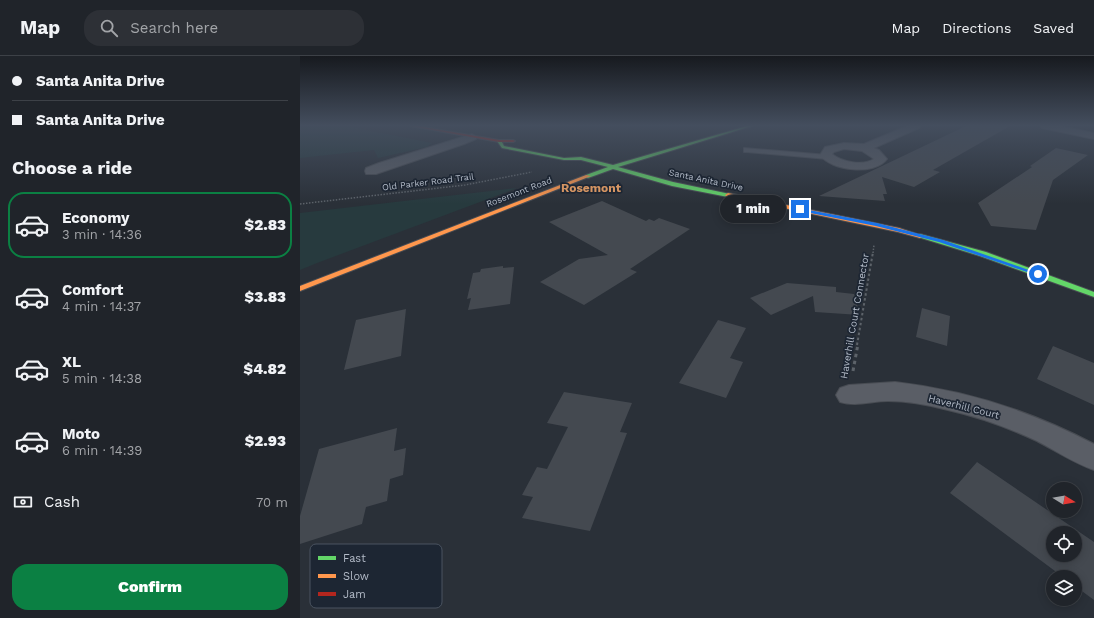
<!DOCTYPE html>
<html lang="en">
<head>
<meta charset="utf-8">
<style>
	:root { --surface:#20242a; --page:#2d3036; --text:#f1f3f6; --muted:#a2a4a8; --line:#3d4147; --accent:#0b8043 }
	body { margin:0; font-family:"Work Sans",sans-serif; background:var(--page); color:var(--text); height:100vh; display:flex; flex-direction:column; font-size:15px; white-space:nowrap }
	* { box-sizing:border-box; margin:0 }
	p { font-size:13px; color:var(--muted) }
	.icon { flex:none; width:22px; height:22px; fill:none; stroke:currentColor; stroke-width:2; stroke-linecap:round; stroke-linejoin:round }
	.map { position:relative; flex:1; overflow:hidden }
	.panel { display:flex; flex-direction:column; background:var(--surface); width:300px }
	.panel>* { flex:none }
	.guide { display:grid; align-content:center; height:88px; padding:0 12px; background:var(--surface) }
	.needle { width:26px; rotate:101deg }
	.buttons { position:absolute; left:746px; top:426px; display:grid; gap:8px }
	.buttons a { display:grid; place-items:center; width:36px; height:36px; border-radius:50%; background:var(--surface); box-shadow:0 2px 10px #0003,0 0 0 1px var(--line); font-size:20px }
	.end { position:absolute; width:18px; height:18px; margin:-9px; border:5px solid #1a73e8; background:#fff; box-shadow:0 0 0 2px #fff }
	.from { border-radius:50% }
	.bubble { position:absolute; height:28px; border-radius:14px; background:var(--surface); box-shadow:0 2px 10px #0003,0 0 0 1px var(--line); font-size:13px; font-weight:800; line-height:28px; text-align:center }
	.guide b { display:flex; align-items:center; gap:14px; height:38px; font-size:15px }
	.guide b+b { border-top:1px solid var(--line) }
	.guide i { width:10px; height:10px; background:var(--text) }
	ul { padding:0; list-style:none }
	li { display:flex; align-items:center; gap:12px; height:66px; margin:0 8px 6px; padding:0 4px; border:2px solid transparent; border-radius:16px }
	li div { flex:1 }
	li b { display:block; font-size:15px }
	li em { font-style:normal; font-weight:800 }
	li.current { border-color:var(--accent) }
	li>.icon { width:36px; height:36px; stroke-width:1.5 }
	h2 { padding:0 12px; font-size:18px; line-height:48px }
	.pay { display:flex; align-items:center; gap:10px; height:44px; padding:0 12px; font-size:15px }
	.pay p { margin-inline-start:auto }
	.cta { display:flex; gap:8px; margin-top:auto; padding:8px 12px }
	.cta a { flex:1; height:46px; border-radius:16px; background:var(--accent); color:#fff; font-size:16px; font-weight:800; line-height:46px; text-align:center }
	header { display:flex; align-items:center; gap:24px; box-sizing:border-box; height:56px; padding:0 20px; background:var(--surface); border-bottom:1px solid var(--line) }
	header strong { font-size:19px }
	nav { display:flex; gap:22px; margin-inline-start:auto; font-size:14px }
	.search { width:280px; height:36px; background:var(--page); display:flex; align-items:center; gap:10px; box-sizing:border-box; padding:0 14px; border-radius:16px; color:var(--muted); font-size:15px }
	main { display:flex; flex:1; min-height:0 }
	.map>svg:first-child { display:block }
	.green { fill:#273a3e }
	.building { fill:#444950; fill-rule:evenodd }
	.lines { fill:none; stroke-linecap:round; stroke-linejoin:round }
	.lane-casing { stroke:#484c53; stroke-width:2 }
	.street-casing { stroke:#484c53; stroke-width:2 }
	.fast-casing { stroke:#484c53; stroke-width:2 }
	.slow-casing { stroke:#484c53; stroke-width:2 }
	.jam-casing { stroke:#484c53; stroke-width:2 }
	.path-far2 { stroke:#5d636a; stroke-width:1.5; stroke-dasharray:1.5 1.5; stroke-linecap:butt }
	.path-far1 { stroke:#5d636a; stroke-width:2; stroke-dasharray:2.5 2.5; stroke-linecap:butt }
	.path { stroke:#5d636a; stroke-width:3; stroke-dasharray:3.5 3.5; stroke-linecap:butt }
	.lane { fill:#5a5e66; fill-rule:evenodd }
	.street { fill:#5a5e66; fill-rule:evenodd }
	.fast { fill:#63d668; fill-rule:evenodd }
	.slow { fill:#ff974d; fill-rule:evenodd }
	.jam { fill:#b3261e; fill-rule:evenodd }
	.route { fill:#1a73e8 }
	.labels { text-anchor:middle; stroke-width:3.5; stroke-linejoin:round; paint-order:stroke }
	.far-street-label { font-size:9px; fill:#b4bcc9; stroke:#1d2633 }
	.street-label { font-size:10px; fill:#b4bcc9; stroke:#1d2633 }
	.far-district-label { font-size:12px; font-weight:bold; fill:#d59563; stroke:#1d2633 }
	.key { fill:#1d2633; stroke:#4a5360; stroke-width:1 }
	.key-label { font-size:11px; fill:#b4bcc9 }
</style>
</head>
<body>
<header>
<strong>Map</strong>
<div class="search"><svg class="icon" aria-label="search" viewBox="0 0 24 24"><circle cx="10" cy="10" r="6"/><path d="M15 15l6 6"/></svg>Search here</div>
<nav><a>Map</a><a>Directions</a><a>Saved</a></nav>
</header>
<main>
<section class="panel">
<div class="guide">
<b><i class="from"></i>Santa Anita Drive</b>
<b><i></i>Santa Anita Drive</b>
</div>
<h2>Choose a ride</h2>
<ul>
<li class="current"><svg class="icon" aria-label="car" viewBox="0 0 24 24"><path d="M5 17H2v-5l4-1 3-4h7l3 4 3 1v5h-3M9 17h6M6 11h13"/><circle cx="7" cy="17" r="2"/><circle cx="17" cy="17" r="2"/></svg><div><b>Economy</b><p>3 min · 14:36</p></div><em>$2.83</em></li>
<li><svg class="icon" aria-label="car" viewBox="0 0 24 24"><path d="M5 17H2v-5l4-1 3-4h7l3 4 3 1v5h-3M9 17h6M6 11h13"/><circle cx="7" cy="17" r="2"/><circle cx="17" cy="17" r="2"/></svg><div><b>Comfort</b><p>4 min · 14:37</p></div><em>$3.83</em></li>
<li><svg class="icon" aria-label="car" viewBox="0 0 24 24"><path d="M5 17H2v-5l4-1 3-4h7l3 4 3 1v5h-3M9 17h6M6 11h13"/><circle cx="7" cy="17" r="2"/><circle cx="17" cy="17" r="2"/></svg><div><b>XL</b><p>5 min · 14:38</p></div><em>$4.82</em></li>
<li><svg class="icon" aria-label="car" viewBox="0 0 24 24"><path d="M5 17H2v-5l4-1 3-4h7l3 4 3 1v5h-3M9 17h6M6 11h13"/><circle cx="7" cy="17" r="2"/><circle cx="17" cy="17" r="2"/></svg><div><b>Moto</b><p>6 min · 14:39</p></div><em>$2.93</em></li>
</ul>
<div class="pay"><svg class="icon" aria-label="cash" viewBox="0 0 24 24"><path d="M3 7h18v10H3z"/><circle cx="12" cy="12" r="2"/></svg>Cash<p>70 m</p></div>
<div class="cta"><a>Confirm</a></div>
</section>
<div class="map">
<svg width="794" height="562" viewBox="0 0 794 562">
	<rect width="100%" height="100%" fill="#2a3038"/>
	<path class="green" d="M 0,70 L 46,70 L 132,87 L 127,91 L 78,102 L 74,94 L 0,102 Z
		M 217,132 L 17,207 L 0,214 L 0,157 Z"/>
	<path class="building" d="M 666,70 L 710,70 L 633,114 L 640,116 L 614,131 L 582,121 L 587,138 L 583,138 L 585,145 L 519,140 Z
		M 756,92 L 788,99 L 753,124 L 736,174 L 691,170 L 678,147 L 732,111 L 730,110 Z
		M 302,145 L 346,165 L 349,163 L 354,165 L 359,162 L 390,173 L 330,213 L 337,216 L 284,249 L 240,226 L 279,203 L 308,199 L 249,166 Z
		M 203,210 L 203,212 L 214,211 L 210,248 L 168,254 L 171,242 L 167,243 L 173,217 L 180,216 L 181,213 Z
		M 487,227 L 536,231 L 536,236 L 554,238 L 560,259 L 515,256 L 513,240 L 471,259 L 450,242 Z
		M 622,252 L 650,260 L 647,290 L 616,281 Z
		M 106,253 L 101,300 L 44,314 L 56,264 Z
		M 418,264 L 446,272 L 430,302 L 443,306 L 426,342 L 379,327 Z
		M 753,290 L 794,307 L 794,349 L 737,323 Z
		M 264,336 L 332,347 L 320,376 L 327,377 L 290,475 L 222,462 L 233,441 L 222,439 L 237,411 L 247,413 L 268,371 L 247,367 Z
		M 97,372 L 94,395 L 106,392 L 103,419 L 90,423 L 87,445 L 66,451 L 62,468 L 0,488 L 0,460 L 19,393 Z
		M 677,406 L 794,486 L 794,544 L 775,530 L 775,521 L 763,521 L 650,437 ZM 753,477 L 775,477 L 775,499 L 753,499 Z"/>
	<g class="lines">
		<g class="lane-casing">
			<path id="lane" d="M 444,92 L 528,99 L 532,101 L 528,103 L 447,96 L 444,96 Z"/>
		</g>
		<g class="street-casing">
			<path id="street" d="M 607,70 L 620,70 L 619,72 L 574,92 L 579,94 L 587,103 C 575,120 531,115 520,99 L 525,91 L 544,87 L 564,88 ZM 544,93 L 562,95 L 574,103 C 563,110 542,106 532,98 L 534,96 Z
				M 741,70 L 760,70 L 794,77 L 794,83 L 742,72 Z
				M 172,78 L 177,81 L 176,83 L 164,88 L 76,118 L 66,118 L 65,115 L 66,112 L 79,107 Z
				M 595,326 C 665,334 731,355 794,388 L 794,414 C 774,407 756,395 737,385 C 709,372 679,361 648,354 C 629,349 608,345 588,345 C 572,345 556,351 540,346 L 536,339 L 540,332 L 549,329 Z"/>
		</g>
		<g class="fast-casing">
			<path id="fast" d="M 447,70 L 452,70 L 318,111 L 373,126 L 430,138 L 431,139 L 428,141 L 372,130 L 313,113 L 288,122 L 286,121 L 286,119 L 308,111 L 281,104 L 264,104 L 202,92 L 197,85 L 201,84 L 204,90 L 264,102 L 281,101 L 313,109 Z
				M 620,178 L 686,196 L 794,236 L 794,241 L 680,200 L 618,181 L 618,179 Z"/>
		</g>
		<g class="slow-casing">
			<path id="slow" d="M 286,119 L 291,120 L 0,235 L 0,230 Z
				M 428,137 L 599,172 L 623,180 L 620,182 L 598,176 L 426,140 L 425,139 Z"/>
		</g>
		<g class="jam-casing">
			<path id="jam" d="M 110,70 L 118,70 L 199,84 L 213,84 L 215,85 L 213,86 L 199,86 Z"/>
		</g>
		<path class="path-far2" d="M 0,148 L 165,129 L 232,116
			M 573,197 L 574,189"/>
		<path class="path-far1" d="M 557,289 L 573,196"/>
		<path class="path" d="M 553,315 L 558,288"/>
		<use href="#lane" class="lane"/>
		<use href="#street" class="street"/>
		<use href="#fast" class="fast"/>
		<use href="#slow" class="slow"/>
		<use href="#jam" class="jam"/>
	</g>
	<linearGradient id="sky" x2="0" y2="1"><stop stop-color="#171a1f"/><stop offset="0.47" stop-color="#444e5e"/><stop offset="1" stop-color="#444e5e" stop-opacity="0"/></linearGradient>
	<rect width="794" height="148" fill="url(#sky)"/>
	<path class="route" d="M 499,152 L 577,167 L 643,184 L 740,218 L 736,219 L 639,186 L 576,170 L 500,155 Z"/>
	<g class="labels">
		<g class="far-street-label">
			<text transform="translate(406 124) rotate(12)" y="3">Santa Anita Drive</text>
			<text transform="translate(128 126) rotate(-7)" y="3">Old Parker Road Trail</text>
			<text transform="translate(219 136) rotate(-21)" y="3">Rosemont Road</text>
		</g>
		<g class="street-label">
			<text transform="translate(554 260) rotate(-80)" y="4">Haverhill Court Connector</text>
			<text transform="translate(664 350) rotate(14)" y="4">Haverhill Court</text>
		</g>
		<g class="far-district-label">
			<text x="291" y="136">Rosemont</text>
		</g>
	</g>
	<rect x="10" y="488" width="132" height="64" rx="6" class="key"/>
	<rect x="18" y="500" width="18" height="4" fill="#63d668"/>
	<rect x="18" y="518" width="18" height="4" fill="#ff974d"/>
	<rect x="18" y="536" width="18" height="4" fill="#b3261e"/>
	<g class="key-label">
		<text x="43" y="506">Fast</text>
		<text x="43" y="524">Slow</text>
		<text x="43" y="542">Jam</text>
	</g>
</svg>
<div class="buttons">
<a><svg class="needle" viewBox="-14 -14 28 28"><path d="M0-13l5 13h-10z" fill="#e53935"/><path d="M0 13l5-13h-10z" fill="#a2a4a8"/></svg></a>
<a><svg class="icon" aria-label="locate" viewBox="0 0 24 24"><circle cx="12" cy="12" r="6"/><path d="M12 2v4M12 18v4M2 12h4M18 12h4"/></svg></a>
<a><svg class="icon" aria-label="layers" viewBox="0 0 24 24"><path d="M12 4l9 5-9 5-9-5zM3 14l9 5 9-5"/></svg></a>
</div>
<i class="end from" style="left:738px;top:218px"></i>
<i class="end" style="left:500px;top:153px"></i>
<div class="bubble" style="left:420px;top:139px;width:66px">1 min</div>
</div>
</main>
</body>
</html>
